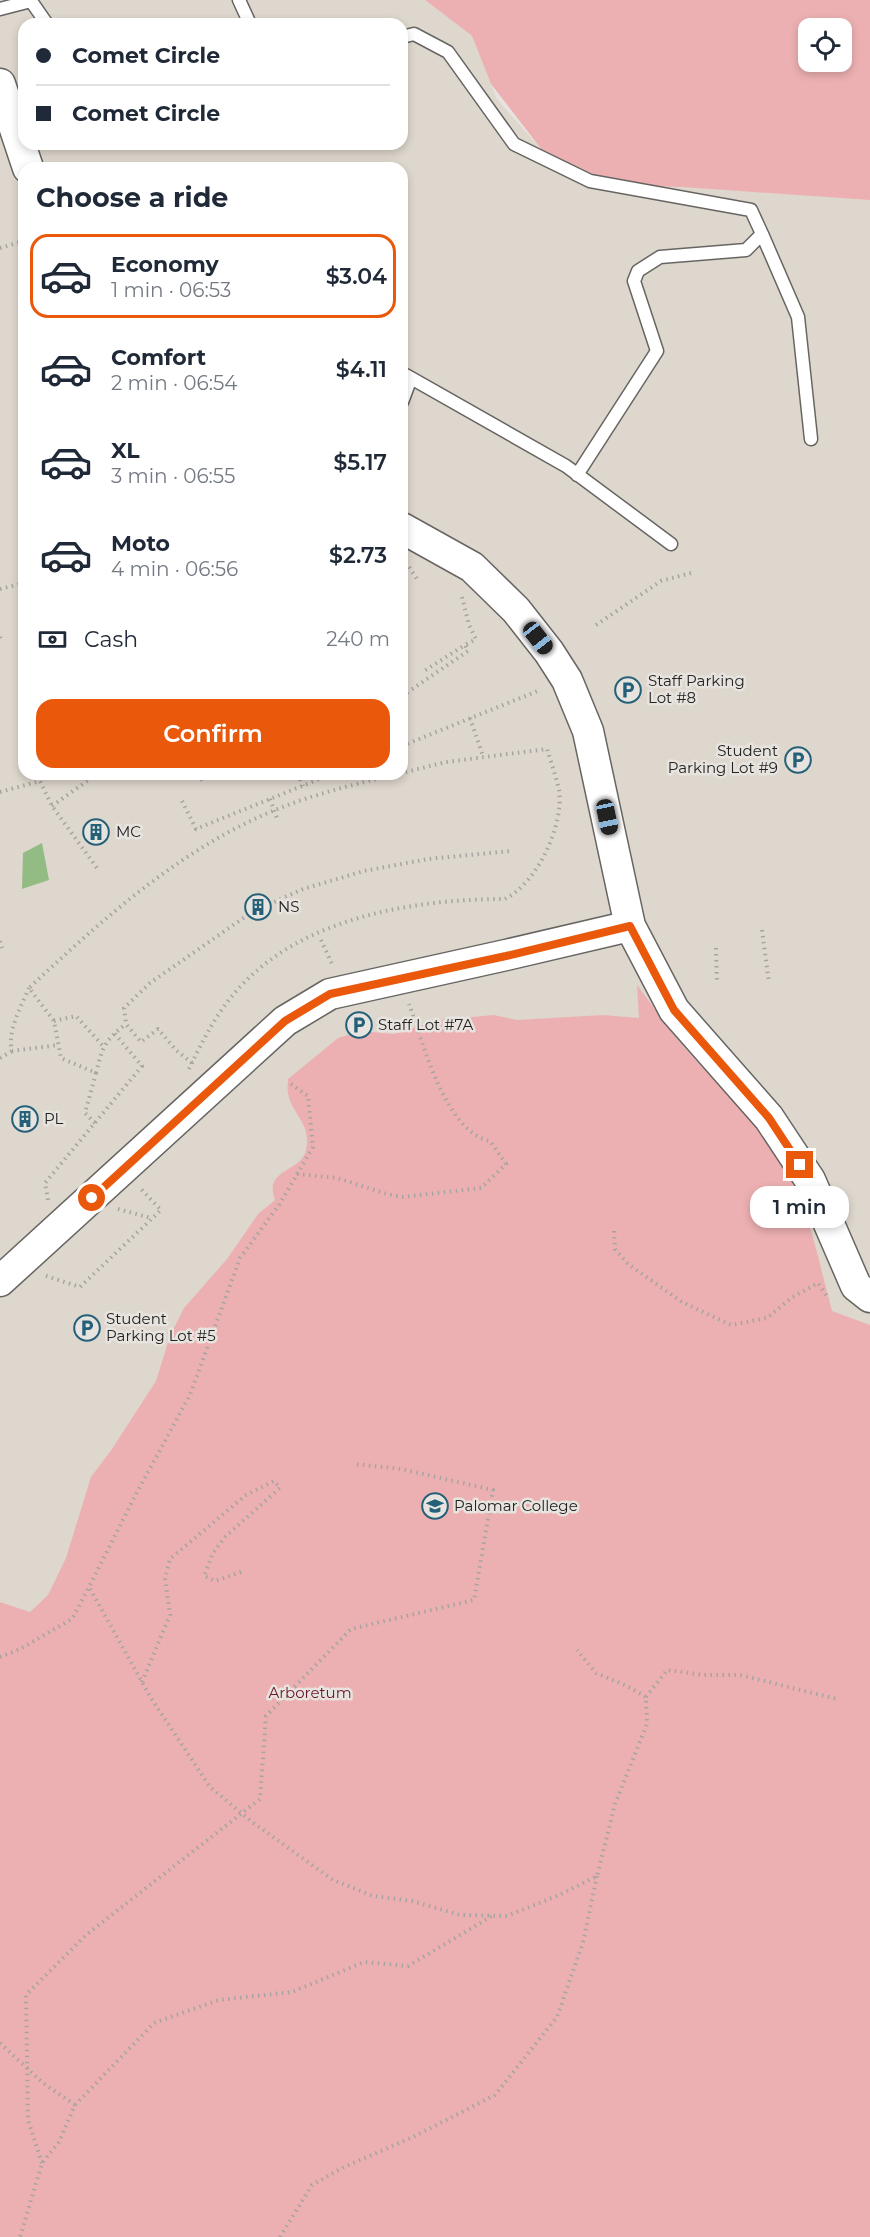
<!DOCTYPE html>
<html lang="en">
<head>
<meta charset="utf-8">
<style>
	:root { --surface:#fff; --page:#f6f6f7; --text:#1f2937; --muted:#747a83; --line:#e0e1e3; --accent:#ea580c }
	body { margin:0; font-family:Montserrat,sans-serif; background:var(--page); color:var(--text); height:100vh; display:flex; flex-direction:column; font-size:22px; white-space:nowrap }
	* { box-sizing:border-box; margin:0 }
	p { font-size:20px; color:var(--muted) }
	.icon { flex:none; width:33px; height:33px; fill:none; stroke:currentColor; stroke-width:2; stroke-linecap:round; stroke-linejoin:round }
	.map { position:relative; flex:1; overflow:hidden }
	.drawer { position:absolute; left:18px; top:162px; width:390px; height:618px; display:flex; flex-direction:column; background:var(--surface); border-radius:18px; box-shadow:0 3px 9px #0003 }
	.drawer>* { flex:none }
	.top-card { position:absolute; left:18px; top:18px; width:390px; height:132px; border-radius:18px; box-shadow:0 3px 9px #0003; display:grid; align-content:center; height:132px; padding:0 18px; background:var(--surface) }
	.buttons { position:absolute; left:798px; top:18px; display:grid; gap:12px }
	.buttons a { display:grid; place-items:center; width:54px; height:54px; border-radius:12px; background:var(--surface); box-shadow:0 3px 9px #0003; font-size:30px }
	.end { position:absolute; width:27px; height:27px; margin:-14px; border:8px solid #ea580c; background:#fff; box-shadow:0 0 0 3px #fff }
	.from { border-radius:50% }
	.bubble { position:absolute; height:42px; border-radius:18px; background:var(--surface); box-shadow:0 3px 9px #0003; font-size:20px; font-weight:600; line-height:42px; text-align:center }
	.car { position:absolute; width:18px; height:36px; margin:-18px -9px; border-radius:8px; box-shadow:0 0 4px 2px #0007; background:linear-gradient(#222 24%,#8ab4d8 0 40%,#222 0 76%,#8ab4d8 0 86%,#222 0) }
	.top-card b { display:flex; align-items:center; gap:21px; height:57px; font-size:22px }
	.top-card b+b { border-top:2px solid var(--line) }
	.top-card i { width:15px; height:15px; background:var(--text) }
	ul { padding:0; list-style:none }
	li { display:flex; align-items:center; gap:18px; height:84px; margin:0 12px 9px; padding:0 6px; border:3px solid transparent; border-radius:18px }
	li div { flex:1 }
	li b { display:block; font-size:22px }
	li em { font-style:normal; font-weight:600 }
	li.active { border-color:var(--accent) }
	li>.icon { width:54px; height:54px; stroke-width:1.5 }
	h2 { padding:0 18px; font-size:27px; line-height:72px }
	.pay { display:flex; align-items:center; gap:15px; height:66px; padding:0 18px; font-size:22px }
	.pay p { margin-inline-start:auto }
	.cta { display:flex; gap:12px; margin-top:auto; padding:12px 18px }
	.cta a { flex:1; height:69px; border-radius:18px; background:var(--accent); color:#fff; font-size:24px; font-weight:600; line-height:69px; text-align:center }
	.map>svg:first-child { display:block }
	.built { fill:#ded7cd; fill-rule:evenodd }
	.green { fill:#edb0b2; fill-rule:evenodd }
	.water { fill:#93bc85 }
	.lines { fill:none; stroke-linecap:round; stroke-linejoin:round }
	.service-casing { stroke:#676562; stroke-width:15 }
	.tertiary-casing { stroke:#676562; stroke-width:33 }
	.path { stroke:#a6a4a0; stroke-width:4; stroke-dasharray:1.5 4.5; stroke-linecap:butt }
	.service { stroke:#fff; stroke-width:12 }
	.tertiary { stroke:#fff; stroke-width:30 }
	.route { stroke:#ea580c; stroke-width:8 }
	.labels { text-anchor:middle; stroke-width:5; stroke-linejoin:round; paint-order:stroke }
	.poi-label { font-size:15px; fill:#232220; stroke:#e7e4e0; text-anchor:start }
	.park-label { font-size:15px; fill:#6c1625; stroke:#e7e4e0 }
</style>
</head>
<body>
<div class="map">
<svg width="870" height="2237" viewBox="0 0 870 2237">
	<rect width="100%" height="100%" fill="#e7e4e0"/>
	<path class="built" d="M 0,0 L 425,0 L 472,36 L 497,99 L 542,150 L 842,62 L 870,10 L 870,2237 L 0,2237 ZM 24,24 L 402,24 L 402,144 L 24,144 ZM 24,168 L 402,168 L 402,774 L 24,774 Z"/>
	<path class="green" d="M 425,0 L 870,0 L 870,200 L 682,187 L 617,185 L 542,150 L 491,84 L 472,36 ZM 808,28 L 842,28 L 842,62 L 808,62 Z
		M 637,985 C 656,1010 673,1036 694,1058 C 730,1098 770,1135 793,1184 C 813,1225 820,1268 832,1311 L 870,1325 L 870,2237 L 0,2237 L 0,1602 L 30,1612 L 48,1595 L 66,1558 L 91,1477 L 112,1449 L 156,1381 L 170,1336 L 184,1308 L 227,1259 L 258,1214 L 275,1200 C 263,1168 301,1173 306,1150 C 312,1123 291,1114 288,1093 C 287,1089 288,1083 288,1079 L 338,1038 L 361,1031 L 394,1034 L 439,1020 L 494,1015 L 517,1020 L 603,1015 L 639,1018 Z"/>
	<path class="water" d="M 42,843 L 49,880 L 22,889 L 23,853 Z"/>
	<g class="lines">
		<g class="service-casing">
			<path id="service" d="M 239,0 L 250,24
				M 0,9 L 31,1 L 47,24
				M 402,37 L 414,34 L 448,52 L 514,144 L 590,181 L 751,210 L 762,234 L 746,250 L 660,257 L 638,271 L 634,281 L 657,351 L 577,475
				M 762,234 L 798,317 L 811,439
				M 402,373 L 411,378 L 402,402
				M 411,378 L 566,466 L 671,544"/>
		</g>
		<g class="tertiary-casing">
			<path id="tertiary" d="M 0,84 L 28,168
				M 402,528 L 472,567 L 516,610 L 549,652 L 567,680 L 588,731 L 630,926 L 674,1010 L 769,1118 L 810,1180 L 856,1286 L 870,1297
				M 0,1281 L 285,1021 L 330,994 L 506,955 L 630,926"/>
		</g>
		<path class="path" d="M 0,248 L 24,241
			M 406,562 L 419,582
			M 0,589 L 24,583
			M 462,597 L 469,625 L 476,639 L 465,645
			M 596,625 L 661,581 L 691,573
			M 0,637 L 1,640
			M 402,696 L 468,651 L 465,645 L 424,671
			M 402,699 L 408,708
			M 470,718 L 483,756
			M 402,746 L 540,690
			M 199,774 L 204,784
			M 298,774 L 303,786
			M 0,792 L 40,781 L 52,806 L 97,868
			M 270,799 L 278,821
			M 182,801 L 196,829 L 332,774
			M 52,806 L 97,774
			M 762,930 L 769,983
			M 321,940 L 332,964
			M 0,941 L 2,948
			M 716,948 L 717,982
			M 29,988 C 21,1007 7,1031 12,1051 L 58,1045
			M 54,1021 L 76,1016 L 103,1046
			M 0,1058 L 12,1051
			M 192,1063 L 176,1050 L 158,1029 L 141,1042 L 126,1024 L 124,1008 L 150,983 L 252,912 L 303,889 L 364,871 L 428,859 L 511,851
			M 189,1069 C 203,1040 217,1012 239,988 C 303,917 415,899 505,899 C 538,882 564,825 559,790 C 556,776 551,762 547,749 L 446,762 L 402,773
			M 96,1073 C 102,1048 105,1040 126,1024
			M 291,1084 L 308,1096 L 313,1147 L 279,1205 L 240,1258 L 190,1395 L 135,1496 L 89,1587 L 151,1698 L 210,1787 L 252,1822 L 333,1880 L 373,1896 L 412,1901 L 460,1915 L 507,1916 L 559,1895 L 597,1876 L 615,1804 L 647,1724 L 646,1697 L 627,1686 L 596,1673 L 577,1650
			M 95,1123 L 85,1113 L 96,1073 L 61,1058 L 54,1021 L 29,988 C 103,919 180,849 275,810 C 314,794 356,784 397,774
			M 297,1174 L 337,1178 L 387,1194 L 402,1197 L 481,1188 L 506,1164 L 490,1141 C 445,1132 423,1042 409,1004
			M 48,1200 L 45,1183 L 142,1066 L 114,1033
			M 118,1209 L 151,1218
			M 614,1231 L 615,1249 L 628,1264 L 682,1302 L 731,1325 L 767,1318 L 791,1298 L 818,1283 L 829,1299
			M 46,1276 L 80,1287 L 161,1210 L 140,1188
			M 0,1657 L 20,1649 L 72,1619 L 89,1587
			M 142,1682 L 170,1615 L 165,1578 L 170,1559 L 246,1495 L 274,1481 L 280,1488 L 225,1537 L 213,1553 L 204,1576 L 215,1581 L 244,1571
			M 646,1697 L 667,1670 L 704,1675 L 740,1675 L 837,1699
			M 0,2043 L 43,2083 L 75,2105 L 59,2142 L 42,2163 L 20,2237
			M 75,2105 L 154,2023 L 219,2000 L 292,1992 L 364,1962 L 408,1966 L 492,1916
			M 42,2163 L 28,2120 L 26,1995 L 86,1935 L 260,1799 L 266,1716 L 351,1629 L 474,1600 L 493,1490 L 401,1469 L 355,1464
			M 280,2237 L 312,2185 L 344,2167 L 413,2137 L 495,2095 L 557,2017 L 583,1942 L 597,1876"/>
		<use href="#service" class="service"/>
		<use href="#tertiary" class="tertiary"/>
	</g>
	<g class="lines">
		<path class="route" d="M 92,1198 L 285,1021 L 330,994 L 506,956 L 630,926 L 674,1010 L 769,1118 L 800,1165"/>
	</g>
	<defs>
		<g id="parking-ring" transform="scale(1.35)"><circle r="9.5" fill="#e7e4e0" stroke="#256079" stroke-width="1.5"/><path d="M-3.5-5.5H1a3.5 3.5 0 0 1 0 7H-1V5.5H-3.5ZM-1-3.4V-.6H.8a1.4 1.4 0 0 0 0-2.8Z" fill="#256079"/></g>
		<g id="building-ring" transform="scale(1.35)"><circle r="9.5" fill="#e7e4e0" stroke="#256079" stroke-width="1.5"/><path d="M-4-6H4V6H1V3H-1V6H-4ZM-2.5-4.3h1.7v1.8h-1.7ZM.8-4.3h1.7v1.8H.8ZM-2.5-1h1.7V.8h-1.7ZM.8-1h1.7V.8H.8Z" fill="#256079"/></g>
		<g id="university-ring" transform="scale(1.35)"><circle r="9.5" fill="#e7e4e0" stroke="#256079" stroke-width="1.5"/><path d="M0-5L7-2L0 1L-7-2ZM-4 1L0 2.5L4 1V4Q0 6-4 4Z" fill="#256079"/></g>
	</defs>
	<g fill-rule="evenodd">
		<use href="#parking-ring" x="628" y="690"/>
		<use href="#parking-ring" x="798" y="760"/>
		<use href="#building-ring" x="96" y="832"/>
		<use href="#building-ring" x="258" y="907"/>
		<use href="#parking-ring" x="359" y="1025"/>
		<use href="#building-ring" x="25" y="1119"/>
		<use href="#parking-ring" x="87" y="1328"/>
		<use href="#university-ring" x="435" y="1506"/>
	</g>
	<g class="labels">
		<g class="poi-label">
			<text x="648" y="686">Staff Parking<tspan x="648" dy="17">Lot #8</tspan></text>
			<text x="778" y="756" text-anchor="end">Student<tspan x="778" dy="17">Parking Lot #9</tspan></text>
			<text x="116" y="837">MC</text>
			<text x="278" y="912">NS</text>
			<text x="378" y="1030">Staff Lot #7A</text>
			<text x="44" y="1124">PL</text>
			<text x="106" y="1324">Student<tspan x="106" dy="17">Parking Lot #5</tspan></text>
			<text x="454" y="1511">Palomar College</text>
		</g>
		<g class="park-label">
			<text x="310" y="1698">Arboretum</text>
		</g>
	</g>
</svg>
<div class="buttons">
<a><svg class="icon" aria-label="locate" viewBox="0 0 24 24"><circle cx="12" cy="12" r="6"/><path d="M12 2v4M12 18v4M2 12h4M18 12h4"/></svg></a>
</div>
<i class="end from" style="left:92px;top:1198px"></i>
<i class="end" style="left:800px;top:1165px"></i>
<div class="bubble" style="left:750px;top:1186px;width:99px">1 min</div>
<i class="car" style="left:538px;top:638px;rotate:142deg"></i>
<i class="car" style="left:607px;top:817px;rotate:168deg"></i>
<div class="top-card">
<b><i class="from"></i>Comet Circle</b>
<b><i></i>Comet Circle</b>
</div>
<section class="drawer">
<h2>Choose a ride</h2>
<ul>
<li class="active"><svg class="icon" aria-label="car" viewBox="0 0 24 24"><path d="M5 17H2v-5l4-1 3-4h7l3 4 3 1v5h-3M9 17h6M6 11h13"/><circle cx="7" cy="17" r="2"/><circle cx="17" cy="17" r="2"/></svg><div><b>Economy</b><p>1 min · 06:53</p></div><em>$3.04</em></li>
<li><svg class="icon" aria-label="car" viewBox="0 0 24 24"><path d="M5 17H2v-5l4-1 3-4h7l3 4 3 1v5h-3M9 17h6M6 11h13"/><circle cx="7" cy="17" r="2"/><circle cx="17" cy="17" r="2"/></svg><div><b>Comfort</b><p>2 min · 06:54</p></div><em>$4.11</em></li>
<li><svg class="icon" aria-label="car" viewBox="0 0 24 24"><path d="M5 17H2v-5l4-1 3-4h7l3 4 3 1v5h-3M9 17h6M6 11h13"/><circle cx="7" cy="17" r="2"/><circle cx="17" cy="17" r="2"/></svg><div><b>XL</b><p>3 min · 06:55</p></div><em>$5.17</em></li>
<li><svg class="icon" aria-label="car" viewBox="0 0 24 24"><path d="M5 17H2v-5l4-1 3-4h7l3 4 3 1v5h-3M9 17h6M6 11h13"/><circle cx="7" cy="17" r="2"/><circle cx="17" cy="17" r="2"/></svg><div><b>Moto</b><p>4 min · 06:56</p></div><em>$2.73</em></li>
</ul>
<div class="pay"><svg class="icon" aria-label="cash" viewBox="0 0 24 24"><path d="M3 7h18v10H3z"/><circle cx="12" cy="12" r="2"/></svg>Cash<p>240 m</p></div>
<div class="cta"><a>Confirm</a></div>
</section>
</div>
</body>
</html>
